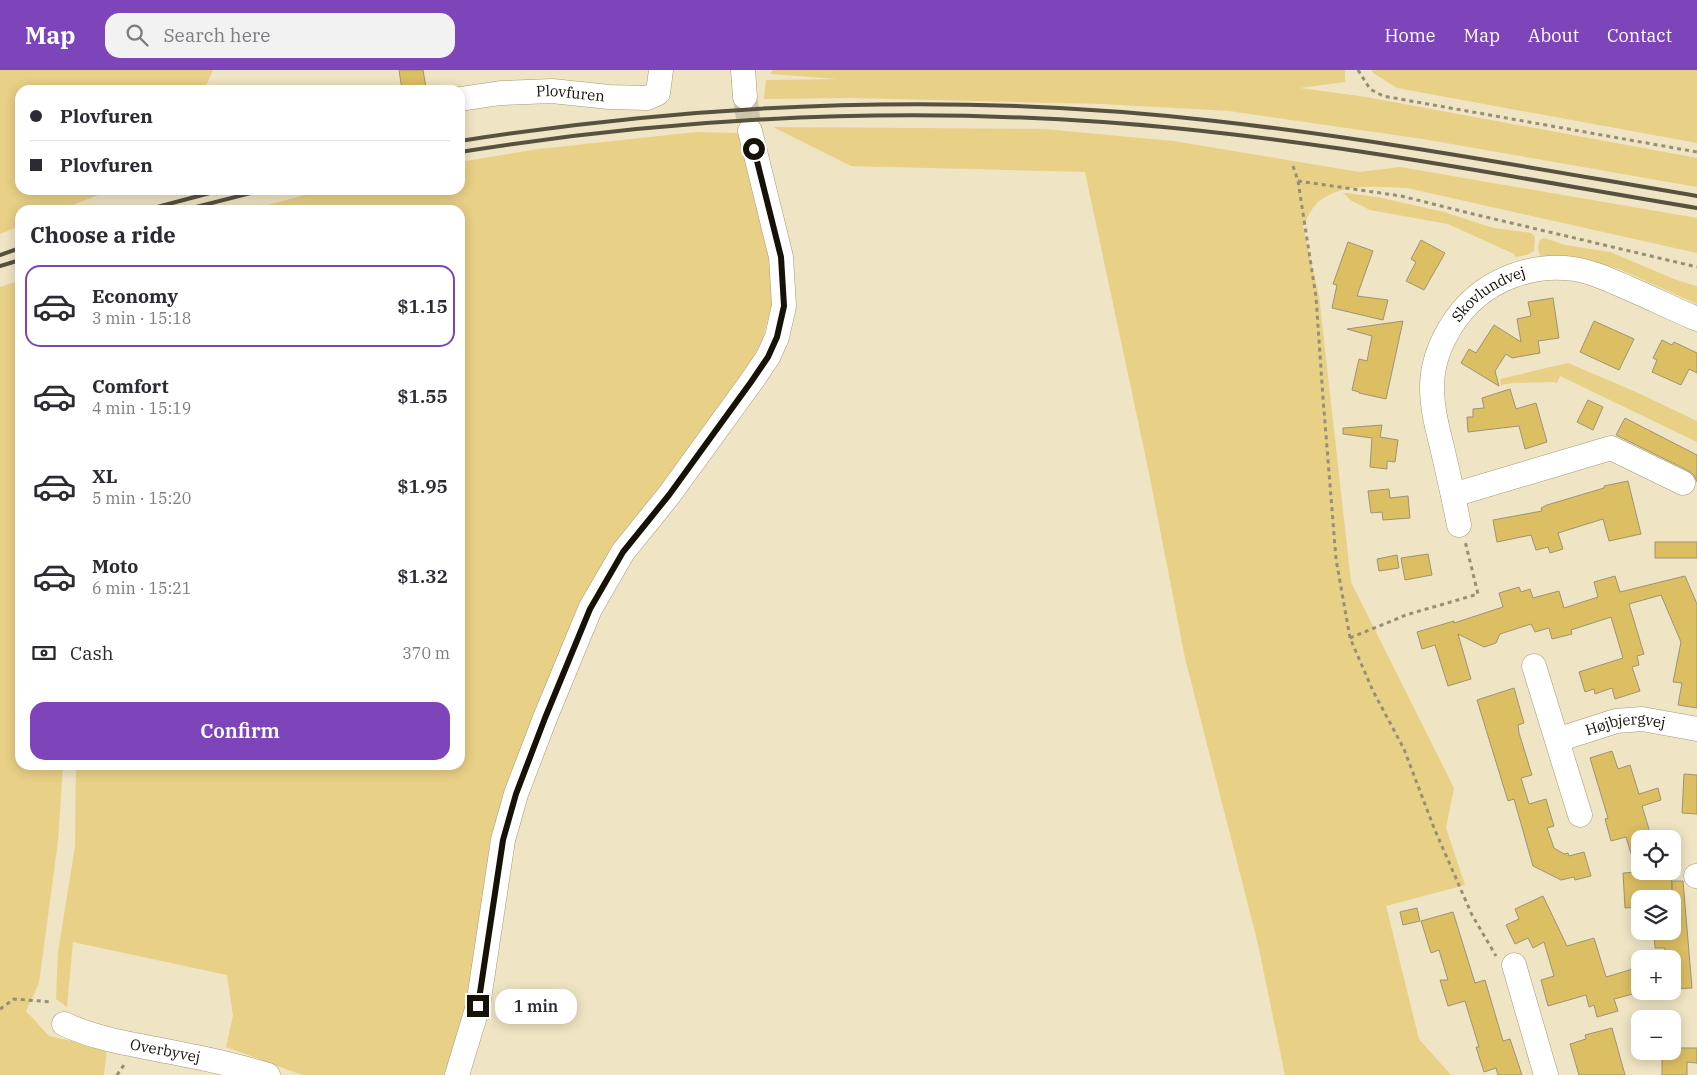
<!DOCTYPE html>
<html lang="en">
<head>
<meta charset="utf-8">
<style>
	:root { --surface:#fff; --page:#f2f2f3; --text:#2b2b33; --muted:#7c7c81; --line:#e1e1e2; --accent:#7e44ba }
	body { margin:0; font-family:"IBM Plex Serif",serif; background:var(--page); color:var(--text); height:100vh; display:flex; flex-direction:column; font-size:19px; white-space:nowrap }
	* { box-sizing:border-box; margin:0 }
	p { font-size:16px; color:var(--muted) }
	.icon { flex:none; width:28px; height:28px; fill:none; stroke:currentColor; stroke-width:2; stroke-linecap:round; stroke-linejoin:round }
	.map { position:relative; flex:1; overflow:hidden }
	.side { position:absolute; left:15px; top:135px; width:450px; height:565px; display:flex; flex-direction:column; background:var(--surface); border-radius:15px; box-shadow:0 2px 12px #0003 }
	.side>* { flex:none }
	.hud { position:absolute; left:15px; top:15px; width:450px; height:110px; border-radius:15px; box-shadow:0 2px 12px #0003; display:grid; align-content:center; height:110px; padding:0 15px; background:var(--surface) }
	.fabs { position:absolute; left:1631px; top:760px; display:grid; gap:10px }
	.fabs a { display:grid; place-items:center; width:50px; height:50px; border-radius:10px; background:var(--surface); box-shadow:0 2px 12px #0003; font-size:25px }
	.end { position:absolute; width:22px; height:22px; margin:-11px; border:6px solid #161207; background:#fff; box-shadow:0 0 0 2px #fff }
	.from { border-radius:50% }
	.bubble { position:absolute; height:35px; border-radius:15px; background:var(--surface); box-shadow:0 2px 12px #0003; font-size:16px; font-weight:600; line-height:35px; text-align:center }
	.hud b { display:flex; align-items:center; gap:18px; height:48px; font-size:19px }
	.hud b+b { border-top:1px solid var(--line) }
	.hud i { width:12px; height:12px; background:var(--text) }
	ul { padding:0; list-style:none }
	li { display:flex; align-items:center; gap:15px; height:82px; margin:0 10px 8px; padding:0 5px; border:2px solid transparent; border-radius:15px }
	li div { flex:1 }
	li b { display:block; font-size:19px }
	li em { font-style:normal; font-weight:600 }
	li.on { border-color:var(--accent) }
	li>.icon { width:45px; height:45px; stroke-width:1.5 }
	h2 { padding:0 15px; font-size:22px; line-height:60px }
	.pay { display:flex; align-items:center; gap:12px; height:55px; padding:0 15px; font-size:19px }
	.pay p { margin-inline-start:auto }
	.cta { display:flex; gap:10px; margin-top:auto; padding:10px 15px }
	.cta a { flex:1; height:58px; border-radius:15px; background:var(--accent); color:#fff; font-size:20px; font-weight:600; line-height:58px; text-align:center }
	header { display:flex; align-items:center; gap:30px; box-sizing:border-box; height:70px; padding:0 25px; background:var(--accent); color:#fff }
	header strong { font-size:24px }
	nav { display:flex; gap:28px; margin-inline-start:auto; font-size:18px }
	.search { width:350px; height:45px; background:var(--page); display:flex; align-items:center; gap:12px; box-sizing:border-box; padding:0 18px; border-radius:15px; color:var(--muted); font-size:19px }
	.map>svg:first-child { display:block }
	.green { fill:#e9d087 }
	.building { fill:#dcbe63; stroke:#9e9375 }
	.lines { fill:none; stroke-linecap:round; stroke-linejoin:round }
	.minor-tunnel { stroke:#cec4a7; stroke-width:24; stroke-dasharray:24 12; stroke-linecap:butt }
	.minor-casing { stroke:#a4997a; stroke-width:25 }
	.path { stroke:#968e76; stroke-width:3; stroke-dasharray:4 4; stroke-linecap:butt }
	.minor { stroke:#fff; stroke-width:24 }
	.rail { stroke:#57513f; stroke-width:4 }
	.route { stroke:#161207; stroke-width:6 }
	.labels { text-anchor:middle; stroke-width:5; stroke-linejoin:round; paint-order:stroke }
	.street-label { font-size:15px; fill:#161207; stroke:#fdf1d0 }
</style>
</head>
<body>
<header>
<strong>Map</strong>
<div class="search"><svg class="icon" aria-label="search" viewBox="0 0 24 24"><circle cx="10" cy="10" r="6"/><path d="M15 15l6 6"/></svg>Search here</div>
<nav><a>Home</a><a>Map</a><a>About</a><a>Contact</a></nav>
</header>
<div class="map">
<svg width="1697" height="1005" viewBox="0 0 1697 1005">
	<rect width="100%" height="100%" fill="#efe4c3"/>
	<path class="green" d="M 0,0 L 213,0 L 204,20 L 20,20 L 20,120 L 111,120 L 60,140 L 20,140 L 20,156 L 0,164 Z
		M 772,0 L 1345,0 L 1345,12 L 1300,18 L 1366,27 L 1697,88 L 1697,117 L 1423,69 L 1229,41 L 1102,34 L 849,28 L 764,29 L 766,10 L 837,9 L 771,4 Z
		M 1372,0 L 1697,0 L 1697,73 L 1397,18 L 1373,3 Z
		M 773,57 L 1044,59 L 1173,71 L 1359,102 L 1400,97 L 1697,148 L 1697,183 L 1407,118 C 1378,117 1341,112 1317,133 C 1311,139 1307,149 1303,156 L 1319,226 L 1351,512 L 1454,718 L 1446,758 L 1465,815 L 1386,836 L 1419,969 L 1451,1005 L 1285,1005 L 1258,874 L 1185,588 L 1149,403 L 1085,102 L 851,96 Z
		M 696,62 L 741,63 L 769,183 L 773,213 L 772,234 L 762,271 L 737,316 L 631,458 L 520,690 L 487,793 L 475,908 L 444,1005 L 302,1005 L 226,977 L 233,946 L 227,905 L 73,872 L 67,937 L 56,929 L 58,882 L 75,777 L 76,695 L 460,695 L 460,140 L 248,140 L 324,120 L 460,120 L 460,92 L 539,79 Z
		M 1347,123 L 1382,128 L 1444,142 L 1493,158 L 1531,163 L 1535,167 L 1534,181 L 1527,185 L 1515,187 L 1514,184 L 1448,154 L 1370,140 L 1350,130 L 1346,125 L 1342,124 Z
		M 1544,168 L 1565,175 L 1610,182 L 1674,209 L 1696,216 L 1697,216 L 1697,234 L 1619,199 L 1575,187 L 1541,187 C 1538,182 1537,176 1540,170 Z
		M 20,210 L 20,695 L 63,695 L 58,771 L 39,913 L 26,941 L 49,966 L 107,979 L 104,1005 L 0,1005 L 0,217 Z
		M 1568,293 L 1636,322 L 1697,351 L 1697,372 L 1560,306 L 1557,313 L 1553,312 L 1513,313 L 1501,315 L 1500,309 Z"/>
	<path class="building" d="M 399,0 L 423,0 L 426,18 L 402,20 Z
		M 1421,170 L 1445,183 L 1424,220 L 1406,211 L 1416,192 L 1411,189 Z
		M 1348,172 L 1373,181 L 1357,226 L 1388,230 L 1383,250 L 1332,238 L 1337,215 L 1333,214 Z
		M 1553,228 L 1559,268 L 1538,271 L 1540,283 L 1512,288 L 1506,284 L 1495,301 L 1499,316 L 1461,293 L 1469,279 L 1476,283 L 1494,255 L 1521,272 L 1517,249 L 1531,246 L 1528,232 Z
		M 1403,251 L 1386,329 L 1359,323 L 1359,322 L 1352,320 L 1359,289 L 1367,291 L 1372,266 L 1347,259 Z
		M 1594,251 L 1634,269 L 1619,300 L 1580,282 Z
		M 1662,270 L 1672,275 L 1674,272 L 1697,283 L 1697,303 L 1689,299 L 1681,315 L 1652,302 L 1657,290 L 1653,288 Z
		M 1510,319 L 1516,339 L 1536,333 L 1547,372 L 1525,379 L 1519,356 L 1468,362 L 1467,347 L 1473,347 L 1473,339 L 1484,338 L 1482,328 Z
		M 1588,330 L 1603,337 L 1593,360 L 1577,352 Z
		M 1625,348 L 1697,385 L 1697,412 L 1694,405 L 1689,401 L 1616,365 Z
		M 1382,355 L 1380,367 L 1398,370 L 1395,392 L 1387,391 L 1387,399 L 1370,397 L 1372,368 L 1343,364 L 1343,358 Z
		M 1628,411 L 1641,464 L 1609,471 L 1603,449 L 1558,463 L 1563,479 L 1550,483 L 1548,477 L 1536,480 L 1531,465 L 1497,472 L 1493,450 L 1542,441 L 1541,438 L 1547,435 L 1604,418 L 1604,416 Z
		M 1389,419 L 1390,428 L 1408,426 L 1410,448 L 1383,450 L 1382,442 L 1371,443 L 1368,421 Z
		M 1655,472 L 1697,472 L 1697,488 L 1655,488 Z
		M 1428,484 L 1432,505 L 1405,510 L 1401,488 Z
		M 1397,485 L 1399,498 L 1379,501 L 1377,489 Z
		M 1615,506 L 1620,522 L 1685,506 L 1697,534 L 1697,638 L 1678,635 L 1682,613 L 1673,612 L 1681,572 L 1661,525 L 1629,534 L 1644,584 L 1637,586 L 1639,595 L 1632,597 L 1640,621 L 1615,629 L 1612,618 L 1595,624 L 1594,619 L 1585,622 L 1579,602 L 1623,588 L 1611,547 L 1571,560 L 1572,564 L 1552,569 L 1549,558 L 1535,562 L 1531,554 L 1500,564 L 1496,573 L 1484,577 L 1458,564 L 1471,609 L 1448,616 L 1435,575 L 1422,579 L 1417,562 L 1454,551 L 1454,553 L 1503,537 L 1499,523 L 1519,517 L 1521,522 L 1530,519 L 1533,528 L 1559,521 L 1564,538 L 1598,527 L 1594,512 Z
		M 1514,618 L 1524,653 L 1518,655 L 1519,663 L 1532,705 L 1521,708 L 1529,734 L 1546,729 L 1554,756 L 1547,758 L 1554,778 L 1564,784 L 1568,783 L 1569,786 L 1584,782 L 1591,806 L 1575,810 L 1574,807 L 1561,810 L 1533,796 L 1514,729 L 1508,731 L 1477,630 Z
		M 1612,681 L 1618,699 L 1630,695 L 1639,724 L 1658,718 L 1661,730 L 1642,736 L 1652,769 L 1640,769 L 1640,800 L 1636,800 L 1626,767 L 1611,771 L 1605,749 L 1608,748 L 1590,688 Z
		M 1684,704 L 1697,705 L 1697,744 L 1682,743 Z
		M 1649,801 L 1671,801 L 1672,820 L 1672,811 L 1683,811 L 1692,918 L 1672,919 L 1672,889 L 1665,889 L 1665,878 L 1655,878 L 1654,861 L 1672,861 L 1672,829 L 1640,829 L 1640,837 L 1625,838 L 1623,803 Z
		M 1543,826 L 1567,876 L 1594,868 L 1606,907 L 1633,899 L 1640,922 L 1614,929 L 1618,941 L 1597,947 L 1594,935 L 1589,937 L 1586,925 L 1548,936 L 1541,910 L 1554,906 L 1544,872 L 1533,878 L 1528,868 L 1515,874 L 1506,855 L 1519,849 L 1515,839 Z
		M 1417,838 L 1420,851 L 1403,855 L 1400,842 Z
		M 1453,842 L 1475,913 L 1485,910 L 1503,971 L 1510,969 L 1522,1005 L 1498,1005 L 1496,998 L 1484,1002 L 1476,977 L 1479,977 L 1465,931 L 1448,936 L 1440,910 L 1448,910 L 1439,880 L 1431,883 L 1421,851 Z
		M 1612,958 L 1625,1005 L 1579,1005 L 1570,974 L 1586,969 L 1585,965 Z
		M 1672,978 L 1697,978 L 1697,993 L 1687,992 L 1687,1005 L 1662,1005 L 1662,981 L 1672,981 Z"/>
	<g class="lines">
		<path class="minor-tunnel" d="M 745,27 L 750,61"/>
		<g class="minor-casing">
			<g id="minor">
				<path d="M 743,0 L 745,27"/>
				<path id="s1" d="M 460,29 L 501,23 L 552,21 L 609,27 L 647,28 L 658,23 L 661,0"/>
				<path d="M 1453,425 L 1611,378 L 1683,413"/>
				<path id="s2" d="M 1459,455 C 1454,429 1448,403 1442,377 C 1437,357 1432,338 1432,317 C 1432,289 1445,262 1462,241 C 1489,209 1533,193 1574,199 C 1593,202 1610,210 1628,218 C 1651,228 1674,239 1697,249"/>
				<path d="M 1534,596 L 1580,745"/>
				<path id="s3" d="M 1557,670 L 1616,651 L 1642,649 L 1697,659"/>
				<path d="M 1696,806 L 1697,806"/>
				<path d="M 1514,895 L 1546,1005"/>
				<path id="s4" d="M 64,954 C 103,972 145,976 186,985 C 214,990 241,997 268,1005"/>
				<path d="M 457,1005 L 478,936 L 503,770 L 516,724 L 545,648 L 590,539 L 623,482 L 669,425 L 751,312 L 768,287 L 777,267 L 784,236 L 781,187 L 750,61"/>
			</g>
		</g>
		<path class="path" d="M 1358,0 L 1370,19 L 1383,26 L 1697,82
			M 1293,96 L 1298,111 L 1316,227 L 1323,328 L 1336,489 L 1350,568 L 1373,621 L 1404,679 L 1434,758 L 1472,845 L 1496,886
			M 1298,111 L 1401,126 L 1469,143 L 1697,197
			M 1350,568 L 1406,545 L 1478,524 L 1465,471
			M 0,939 L 14,929 L 52,932
			M 117,1005 L 126,992"/>
		<use href="#minor" class="minor"/>
		<path class="rail" d="M 460,71 C 709,32 964,22 1215,51 C 1376,69 1537,99 1697,126
			M 460,82 C 672,48 889,37 1103,52 C 1302,66 1500,105 1697,138
			M 146,140 L 221,120
			M 184,140 L 263,120
			M 0,185 L 20,178
			M 0,196 L 20,190"/>
	</g>
	<g class="lines">
		<path class="route" d="M 478,936 L 503,770 L 516,724 L 545,648 L 590,539 L 623,482 L 669,425 L 751,312 L 768,287 L 777,267 L 784,236 L 781,187 L 754,79"/>
	</g>
	<g class="labels">
		<g class="street-label">
			<text dy="5" stroke="none"><textPath href="#s1" startOffset="111">Plovfuren</textPath></text>
			<text dy="5" stroke="none"><textPath href="#s2" startOffset="256">Skovlundvej</textPath></text>
			<text dy="5" stroke="none"><textPath href="#s3" startOffset="71">Højbjergvej</textPath></text>
			<text dy="5" stroke="none"><textPath href="#s4" startOffset="105">Overbyvej</textPath></text>
		</g>
	</g>
</svg>
<div class="fabs">
<a><svg class="icon" aria-label="locate" viewBox="0 0 24 24"><circle cx="12" cy="12" r="6"/><path d="M12 2v4M12 18v4M2 12h4M18 12h4"/></svg></a>
<a><svg class="icon" aria-label="layers" viewBox="0 0 24 24"><path d="M12 4l9 5-9 5-9-5zM3 14l9 5 9-5"/></svg></a>
<a>+</a>
<a>−</a>
</div>
<i class="end from" style="left:754px;top:79px"></i>
<i class="end" style="left:478px;top:936px"></i>
<div class="bubble" style="left:495px;top:919px;width:82px">1 min</div>
<div class="hud">
<b><i class="from"></i>Plovfuren</b>
<b><i></i>Plovfuren</b>
</div>
<section class="side">
<h2>Choose a ride</h2>
<ul>
<li class="on"><svg class="icon" aria-label="car" viewBox="0 0 24 24"><path d="M5 17H2v-5l4-1 3-4h7l3 4 3 1v5h-3M9 17h6M6 11h13"/><circle cx="7" cy="17" r="2"/><circle cx="17" cy="17" r="2"/></svg><div><b>Economy</b><p>3 min · 15:18</p></div><em>$1.15</em></li>
<li><svg class="icon" aria-label="car" viewBox="0 0 24 24"><path d="M5 17H2v-5l4-1 3-4h7l3 4 3 1v5h-3M9 17h6M6 11h13"/><circle cx="7" cy="17" r="2"/><circle cx="17" cy="17" r="2"/></svg><div><b>Comfort</b><p>4 min · 15:19</p></div><em>$1.55</em></li>
<li><svg class="icon" aria-label="car" viewBox="0 0 24 24"><path d="M5 17H2v-5l4-1 3-4h7l3 4 3 1v5h-3M9 17h6M6 11h13"/><circle cx="7" cy="17" r="2"/><circle cx="17" cy="17" r="2"/></svg><div><b>XL</b><p>5 min · 15:20</p></div><em>$1.95</em></li>
<li><svg class="icon" aria-label="car" viewBox="0 0 24 24"><path d="M5 17H2v-5l4-1 3-4h7l3 4 3 1v5h-3M9 17h6M6 11h13"/><circle cx="7" cy="17" r="2"/><circle cx="17" cy="17" r="2"/></svg><div><b>Moto</b><p>6 min · 15:21</p></div><em>$1.32</em></li>
</ul>
<div class="pay"><svg class="icon" aria-label="cash" viewBox="0 0 24 24"><path d="M3 7h18v10H3z"/><circle cx="12" cy="12" r="2"/></svg>Cash<p>370 m</p></div>
<div class="cta"><a>Confirm</a></div>
</section>
</div>
</body>
</html>
